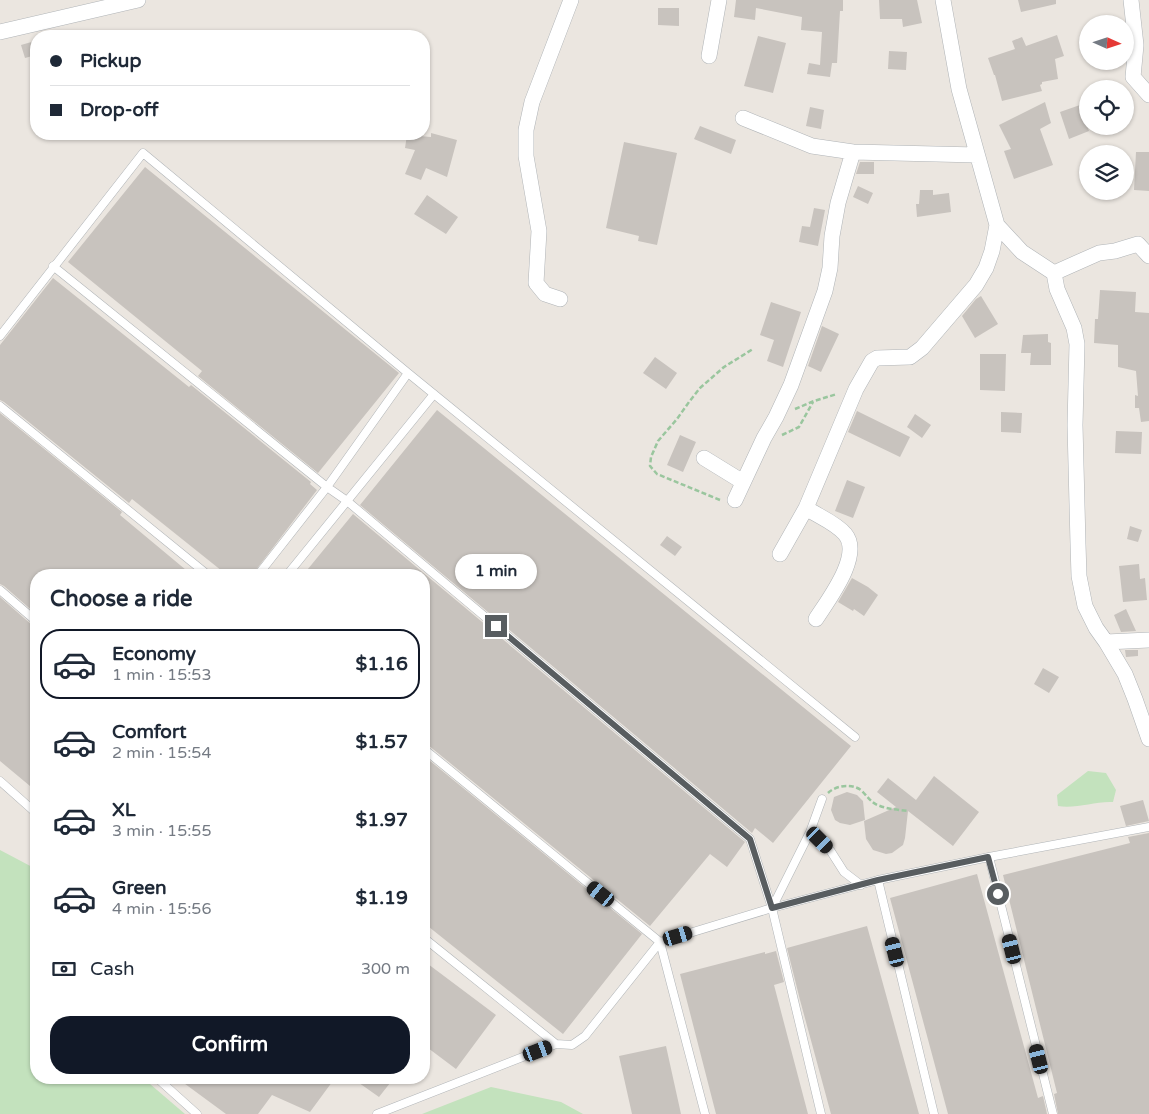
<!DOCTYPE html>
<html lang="en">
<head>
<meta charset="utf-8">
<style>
	:root { --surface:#fff; --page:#f2f2f3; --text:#1f2937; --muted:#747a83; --line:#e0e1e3; --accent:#111827 }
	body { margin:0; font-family:"Varela Round",sans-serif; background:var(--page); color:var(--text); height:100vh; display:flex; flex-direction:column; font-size:19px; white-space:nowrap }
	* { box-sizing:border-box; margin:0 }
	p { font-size:16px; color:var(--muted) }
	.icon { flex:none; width:28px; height:28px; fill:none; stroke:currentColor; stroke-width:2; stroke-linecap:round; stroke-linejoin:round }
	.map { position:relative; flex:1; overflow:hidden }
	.details { position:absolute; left:30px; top:569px; width:400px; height:515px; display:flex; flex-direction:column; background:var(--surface); border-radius:20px; box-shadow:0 1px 4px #0004 }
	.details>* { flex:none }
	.banner { position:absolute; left:30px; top:30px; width:400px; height:110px; border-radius:20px; box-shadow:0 1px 4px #0004; display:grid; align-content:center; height:110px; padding:0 20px; background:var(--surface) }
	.needle { width:32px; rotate:93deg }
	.fabs { position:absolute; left:1079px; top:15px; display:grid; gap:10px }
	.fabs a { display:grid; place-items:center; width:55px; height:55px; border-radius:50%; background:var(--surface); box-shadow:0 1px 4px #0004; font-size:25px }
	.end { position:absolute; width:22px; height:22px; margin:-11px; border:6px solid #585d60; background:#fff; box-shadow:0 0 0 2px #fff }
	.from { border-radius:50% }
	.bubble { position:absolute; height:35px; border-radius:18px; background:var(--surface); box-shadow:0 1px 4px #0004; font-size:16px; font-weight:800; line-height:35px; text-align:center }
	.car { position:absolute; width:15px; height:30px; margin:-15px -8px; border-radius:6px; box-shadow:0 0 4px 1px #0007; background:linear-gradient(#222 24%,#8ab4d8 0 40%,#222 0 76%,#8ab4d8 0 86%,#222 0) }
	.banner b { display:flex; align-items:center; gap:18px; height:48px; font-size:19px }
	.banner b+b { border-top:1px solid var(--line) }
	.banner i { width:12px; height:12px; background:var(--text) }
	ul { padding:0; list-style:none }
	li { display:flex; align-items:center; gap:15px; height:70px; margin:0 10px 8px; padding:0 10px; border:2px solid transparent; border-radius:20px }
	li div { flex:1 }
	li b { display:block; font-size:19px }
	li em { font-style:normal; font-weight:800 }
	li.on { border-color:var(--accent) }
	li>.icon { width:45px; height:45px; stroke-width:1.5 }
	h2 { padding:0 20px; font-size:22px; line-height:60px }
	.pay { display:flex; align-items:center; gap:12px; height:55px; padding:0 20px; font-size:19px }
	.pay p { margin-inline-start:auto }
	.button { display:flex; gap:10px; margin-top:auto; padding:10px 20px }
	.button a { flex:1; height:58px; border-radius:20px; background:var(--accent); color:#fff; font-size:20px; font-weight:800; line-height:58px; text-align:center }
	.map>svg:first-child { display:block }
	.green { fill:#c3e2bd }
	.building { fill:#c8c3be }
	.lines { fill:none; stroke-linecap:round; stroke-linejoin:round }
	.lane-casing { stroke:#b0b4b7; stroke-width:9 }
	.street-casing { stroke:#b0b4b7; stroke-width:16 }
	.path { stroke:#9ac69e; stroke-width:2.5; stroke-dasharray:5 2.5; stroke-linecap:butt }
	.lane { stroke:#fff; stroke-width:8 }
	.street { stroke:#fff; stroke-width:15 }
	.route { stroke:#585d60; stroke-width:6 }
</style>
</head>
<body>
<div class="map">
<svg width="1149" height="1114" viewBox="0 0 1149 1114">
	<rect width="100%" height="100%" fill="#ebe6e0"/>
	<path class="green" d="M 1088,771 L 1106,773 L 1116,790 L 1113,802 C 1095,801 1076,809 1058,806 L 1057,795 Z
		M 0,850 L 36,869 L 36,1078 L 143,1078 L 185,1114 L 0,1114 Z
		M 491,1087 L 561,1102 L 583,1114 L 422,1114 Z"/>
	<path class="building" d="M 736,0 L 843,0 L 843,11 L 840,11 L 837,63 L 832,63 L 830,77 L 807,74 L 809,63 L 820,65 L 822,32 L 801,30 L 802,17 L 756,8 L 755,20 L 734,17 Z
		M 879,0 L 917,0 L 922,23 L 903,27 L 902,19 L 880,19 Z
		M 1018,0 L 1056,0 L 1056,4 L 1021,12 Z
		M 658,8 L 679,8 L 679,26 L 658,25 Z
		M 1057,35 L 1064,56 L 1055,59 L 1058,79 L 1042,82 L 1042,84 L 1040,85 L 1042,91 L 1002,101 L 995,75 L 994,75 L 988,58 L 1015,49 L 1012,41 L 1022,37 L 1026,46 Z
		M 758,36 L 786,43 L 773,93 L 744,86 Z
		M 35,41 L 36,55 L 25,58 L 21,45 Z
		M 889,51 L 907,52 L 906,70 L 888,69 Z
		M 1045,102 L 1051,123 L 1040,129 L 1053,165 L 1014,179 L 1004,151 L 1011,149 L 999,125 Z
		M 1080,105 L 1089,131 L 1069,139 L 1060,112 Z
		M 810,107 L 824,110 L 821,129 L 806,126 Z
		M 700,126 L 736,140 L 731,154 L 694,139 Z
		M 431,133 L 457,140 L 447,177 L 426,168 L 421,180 L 405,174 L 415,150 L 405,148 L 407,135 L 431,137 Z
		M 624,142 L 677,153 L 657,245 L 638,241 L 639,236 L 606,228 Z
		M 1136,152 L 1149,152 L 1149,191 L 1134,190 Z
		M 860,162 L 874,162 L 874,174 L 856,174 Z
		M 145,167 L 399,373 L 318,473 L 198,376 L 202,371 L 68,262 Z
		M 858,186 L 873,193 L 868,204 L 853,197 Z
		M 920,190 L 933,190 L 933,195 L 949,193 L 951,212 L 917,217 L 916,204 L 919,204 Z
		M 427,195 L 458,217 L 446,234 L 414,214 Z
		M 814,208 L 825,210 L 818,246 L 799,242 L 802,226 L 810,227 Z
		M 53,278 L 189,387 L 191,385 L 311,482 L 310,484 L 317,490 L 252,575 L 227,575 L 132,499 L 129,503 L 4,402 L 0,400 L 0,345 Z
		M 1100,290 L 1136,292 L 1135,312 L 1149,313 L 1149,421 L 1141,422 L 1139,408 L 1135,408 L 1135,395 L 1138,396 L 1136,371 L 1118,367 L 1118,345 L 1094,343 L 1095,319 L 1098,319 Z
		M 981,296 L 998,324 L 975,338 L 962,316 L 976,299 Z
		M 771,302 L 801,312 L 783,367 L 767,361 L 774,340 L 760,335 Z
		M 822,326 L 839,334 L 821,372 L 808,366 Z
		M 1048,334 L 1048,342 L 1051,343 L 1051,365 L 1030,365 L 1031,353 L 1021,353 L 1023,335 Z
		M 980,354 L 1006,354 L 1005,391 L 980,390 Z
		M 655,357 L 677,373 L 666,389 L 643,373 Z
		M 437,410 L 851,746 L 773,843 L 755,828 L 752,833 L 360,505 Z
		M 857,411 L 910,437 L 900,457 L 848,432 Z
		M 1001,412 L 1022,413 L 1021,433 L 1001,432 Z
		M 0,413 L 122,512 L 120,515 L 192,575 L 36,575 L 36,614 L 4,586 L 0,584 Z
		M 915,414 L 931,425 L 922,438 L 907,427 Z
		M 1116,431 L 1142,432 L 1141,454 L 1115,453 Z
		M 680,435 L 696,442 L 683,472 L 667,465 Z
		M 847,480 L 865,487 L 853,518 L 835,511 Z
		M 353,514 L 745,842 L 727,867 L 710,854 L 650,926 L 428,745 L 424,744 L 424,575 L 303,575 Z
		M 1130,526 L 1142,530 L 1138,542 L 1127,539 Z
		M 667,536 L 682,547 L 675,556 L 660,545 Z
		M 1139,564 L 1140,579 L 1145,578 L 1147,600 L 1123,602 L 1119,566 Z
		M 852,578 L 868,587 L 878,595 L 864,616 L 854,609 L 853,611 L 838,602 Z
		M 0,597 L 32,625 L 36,626 L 36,791 L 0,761 Z
		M 1126,609 L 1136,631 L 1121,632 L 1114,615 Z
		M 1125,650 L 1138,650 L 1138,656 L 1126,657 Z
		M 1043,668 L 1059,677 L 1049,693 L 1034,684 Z
		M 424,756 L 642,934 L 563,1034 L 424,923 Z
		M 934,776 L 979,812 L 953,846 L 908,811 L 905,838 L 903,845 L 892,853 L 886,854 L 873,850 L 866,839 L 864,821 L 896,807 L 877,792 L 888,778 L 916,800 Z
		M 847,792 L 857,795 L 863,801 L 865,820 L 850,825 L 840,823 L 835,820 L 831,810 L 834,797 Z
		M 1143,800 L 1149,821 L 1126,826 L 1120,806 Z
		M 1149,833 L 1149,1114 L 1058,1114 L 1054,1094 L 1057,1093 L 1003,875 L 1130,843 L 1128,837 Z
		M 977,874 L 1038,1098 L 1043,1096 L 1047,1114 L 948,1114 L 890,898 Z
		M 867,926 L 919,1114 L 831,1114 L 800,1000 L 787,948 Z
		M 776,951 L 784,982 L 774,985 L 808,1114 L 716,1114 L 680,974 L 765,952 L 765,954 Z
		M 424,961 L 496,1015 L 456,1069 L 424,1045 Z
		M 666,1046 L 681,1114 L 632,1114 L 619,1056 Z
		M 177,1078 L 335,1078 L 310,1112 L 272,1095 L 258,1114 L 226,1114 Z
		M 352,1078 L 394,1078 L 379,1097 Z"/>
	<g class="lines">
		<g class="lane-casing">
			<path id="lane" d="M 53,266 L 327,487 L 347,501 L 750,839 L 772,908 L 810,832 L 822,799
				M 0,336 L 143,153 L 408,373 L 855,737
				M 0,406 L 208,575
				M 258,575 L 327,487 L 408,373
				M 287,575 L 434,394
				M 0,590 L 36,621
				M 424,749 L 660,942 L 705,1114
				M 0,781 L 36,813
				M 810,832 L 830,850 L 844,872 L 861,885
				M 989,857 L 1053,1114
				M 878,880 L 934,1114
				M 772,908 L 821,1114
				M 424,938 L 556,1044 L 572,1045 L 585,1036 L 660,942 L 772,908 L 878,880 L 989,857 L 1149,827
				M 157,1078 L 197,1114
				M 377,1114 L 556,1044"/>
		</g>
		<g class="street-casing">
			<path id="street" d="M 943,0 L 959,89 L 997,225 L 1022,252 L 1054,273 L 1057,289 L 1074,328 L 1077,344 L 1075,425 L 1078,544 L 1079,576 L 1085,606 L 1096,628 L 1106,642 L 1125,674 L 1135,699 L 1149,739
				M 1131,0 L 1136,45 L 1133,77 L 1149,95
				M 0,32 L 138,0
				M 709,56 L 719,0
				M 743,118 L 812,146 L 853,152 L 977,155
				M 1054,273 L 1099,253 L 1115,251 L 1138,244 L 1149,256
				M 560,299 L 545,294 L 536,283 L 539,231 L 526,156 L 526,130 L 532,102 L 571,0
				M 704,458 L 743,482
				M 735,500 L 764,438 L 776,417 L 791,385 L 825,291 L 830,268 L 832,236 L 838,203 L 853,152
				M 780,554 L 806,508
				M 816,619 C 828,600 863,555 845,534 C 836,523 818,516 806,508 L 856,389 L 872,361 L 877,358 L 910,357 L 922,348 L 976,285 L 986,268 L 992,251 L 997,225
				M 1106,642 L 1149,640"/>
		</g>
		<path class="path" d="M 795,409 L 814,401 L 837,394
			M 782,435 L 799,427 L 813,402
			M 720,500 L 657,474 L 650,466 L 651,457 L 658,441 L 677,419 L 689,402 L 700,388 L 724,367 L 753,349
			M 828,793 C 836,785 853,783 862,791 C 868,797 871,803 880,806 C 888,809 899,810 908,811"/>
		<use href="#lane" class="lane"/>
		<use href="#street" class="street"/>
	</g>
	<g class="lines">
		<path class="route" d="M 496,626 L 750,839 L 772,908 L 878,880 L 988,857 L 998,894"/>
	</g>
</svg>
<div class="fabs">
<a><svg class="needle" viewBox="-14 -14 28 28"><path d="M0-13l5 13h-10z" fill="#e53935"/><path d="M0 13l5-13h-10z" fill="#747a83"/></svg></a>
<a><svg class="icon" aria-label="locate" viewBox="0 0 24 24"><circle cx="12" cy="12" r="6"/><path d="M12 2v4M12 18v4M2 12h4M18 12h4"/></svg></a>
<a><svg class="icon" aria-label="layers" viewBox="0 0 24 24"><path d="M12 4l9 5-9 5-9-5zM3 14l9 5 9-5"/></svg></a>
</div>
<i class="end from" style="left:998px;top:894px"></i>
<i class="end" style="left:496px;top:626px"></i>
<div class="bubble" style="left:455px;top:554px;width:82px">1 min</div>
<i class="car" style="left:820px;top:840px;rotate:135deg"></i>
<i class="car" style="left:601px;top:894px;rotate:309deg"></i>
<i class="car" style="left:678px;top:936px;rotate:73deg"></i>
<i class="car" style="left:1012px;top:949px;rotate:346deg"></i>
<i class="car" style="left:895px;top:952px;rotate:346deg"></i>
<i class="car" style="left:538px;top:1051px;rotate:69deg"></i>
<i class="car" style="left:1039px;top:1059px;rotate:346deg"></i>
<div class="banner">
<b><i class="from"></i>Pickup</b>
<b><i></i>Drop-off</b>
</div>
<section class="details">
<h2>Choose a ride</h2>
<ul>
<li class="on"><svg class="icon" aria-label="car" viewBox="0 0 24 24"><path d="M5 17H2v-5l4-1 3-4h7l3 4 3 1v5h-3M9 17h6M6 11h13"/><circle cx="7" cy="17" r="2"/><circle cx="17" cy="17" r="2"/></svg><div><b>Economy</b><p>1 min · 15:53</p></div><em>$1.16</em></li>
<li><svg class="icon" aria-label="car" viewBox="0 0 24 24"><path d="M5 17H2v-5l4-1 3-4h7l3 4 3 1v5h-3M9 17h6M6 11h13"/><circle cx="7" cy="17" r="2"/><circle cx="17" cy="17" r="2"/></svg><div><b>Comfort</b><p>2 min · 15:54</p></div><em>$1.57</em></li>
<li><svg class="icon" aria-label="car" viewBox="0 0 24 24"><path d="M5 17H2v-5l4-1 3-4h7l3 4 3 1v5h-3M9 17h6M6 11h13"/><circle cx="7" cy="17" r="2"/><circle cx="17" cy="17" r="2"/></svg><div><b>XL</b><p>3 min · 15:55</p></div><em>$1.97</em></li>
<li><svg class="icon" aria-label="car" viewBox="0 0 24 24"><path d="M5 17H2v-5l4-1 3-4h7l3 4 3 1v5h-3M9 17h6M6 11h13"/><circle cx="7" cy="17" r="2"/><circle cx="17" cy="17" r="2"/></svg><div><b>Green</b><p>4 min · 15:56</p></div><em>$1.19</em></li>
</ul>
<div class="pay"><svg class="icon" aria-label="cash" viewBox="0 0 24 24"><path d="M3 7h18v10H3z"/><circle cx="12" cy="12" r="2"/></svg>Cash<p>300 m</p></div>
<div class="button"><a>Confirm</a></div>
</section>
</div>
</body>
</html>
